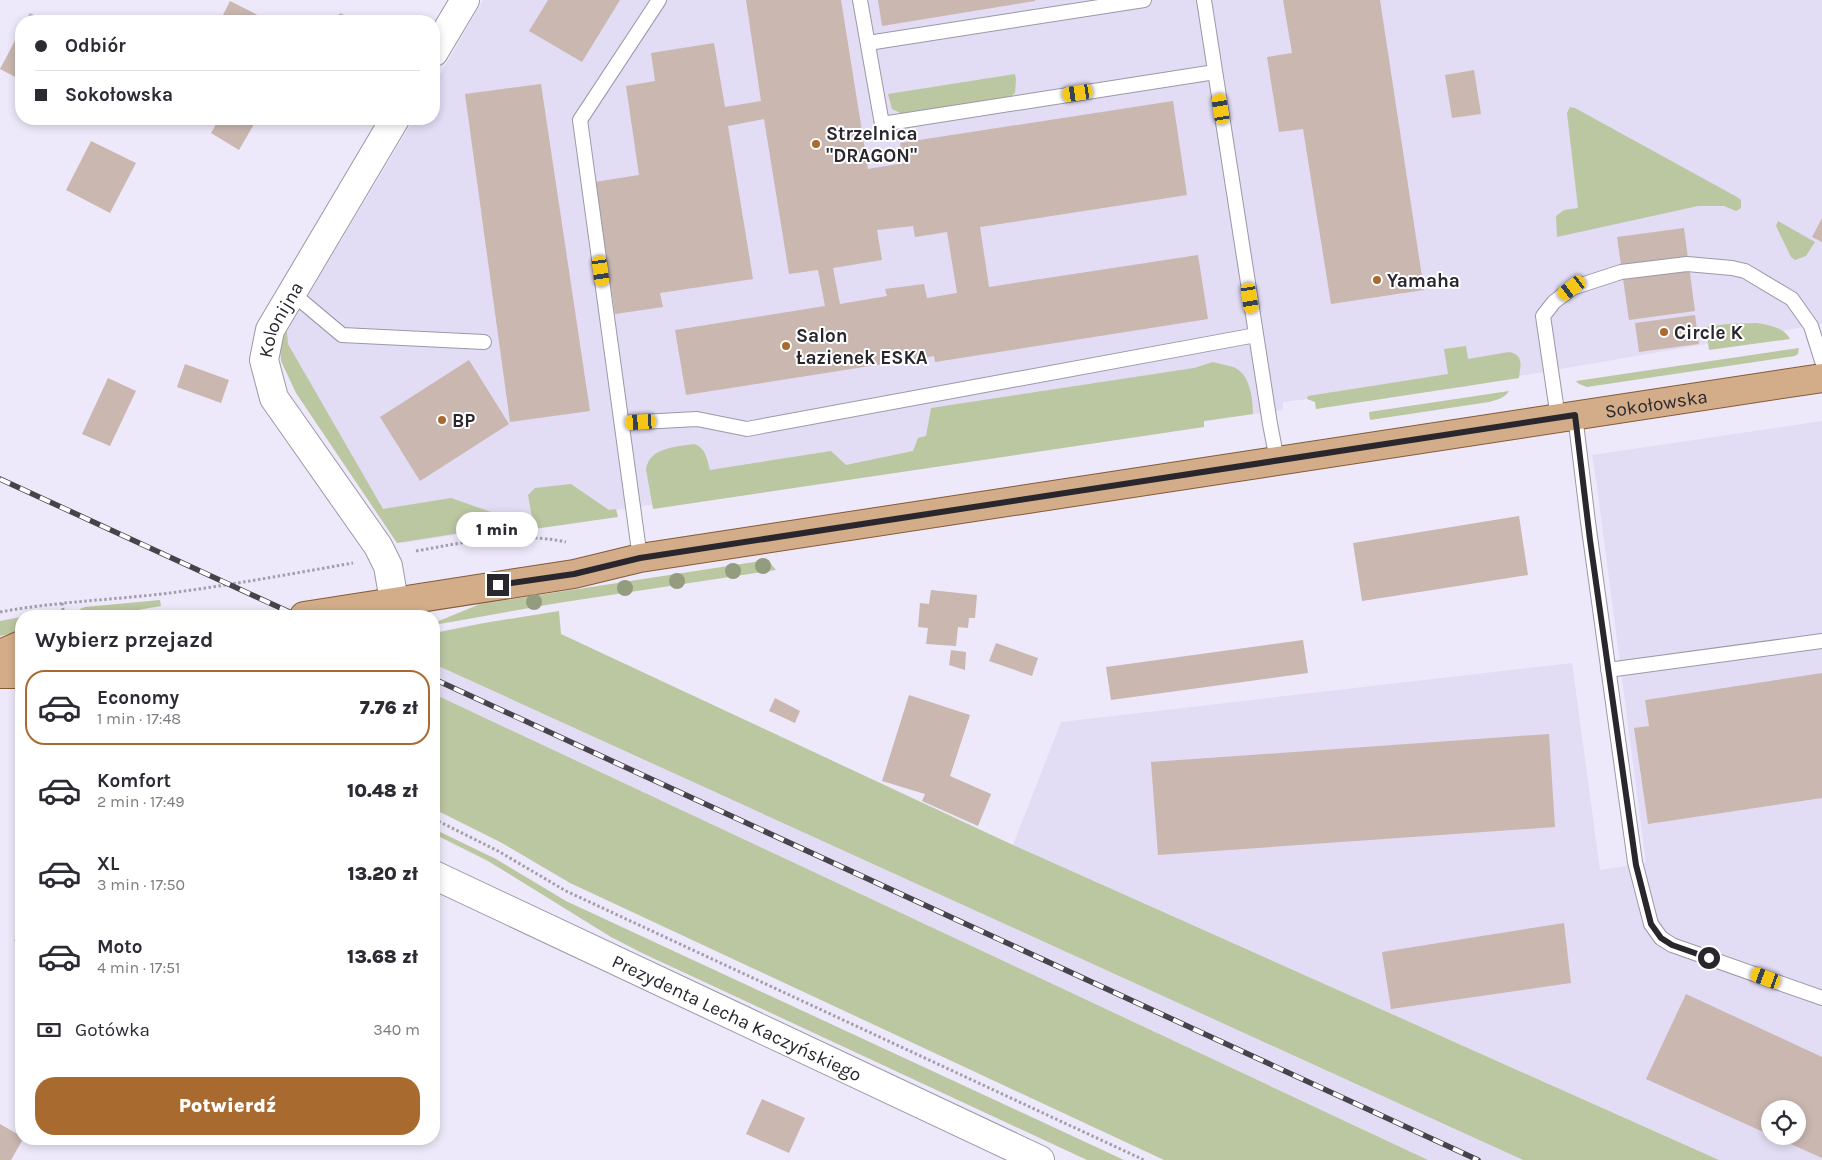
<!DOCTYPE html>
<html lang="pl">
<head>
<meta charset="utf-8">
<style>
	:root { --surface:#fff; --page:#f2f2f3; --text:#2b2b33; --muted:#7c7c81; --line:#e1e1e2; --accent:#a96a30 }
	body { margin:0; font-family:Karla,sans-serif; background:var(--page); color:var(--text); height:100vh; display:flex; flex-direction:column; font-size:19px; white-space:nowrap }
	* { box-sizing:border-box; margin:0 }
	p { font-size:16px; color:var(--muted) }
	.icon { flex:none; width:28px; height:28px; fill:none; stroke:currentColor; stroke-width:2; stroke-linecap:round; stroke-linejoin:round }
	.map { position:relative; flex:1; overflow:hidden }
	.panel { position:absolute; left:15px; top:610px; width:425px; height:535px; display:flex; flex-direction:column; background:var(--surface); border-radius:20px; box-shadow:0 2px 8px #0003 }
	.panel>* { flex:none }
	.guide { position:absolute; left:15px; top:15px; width:425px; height:110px; border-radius:20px; box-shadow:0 2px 8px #0003; display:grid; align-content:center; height:110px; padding:0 20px; background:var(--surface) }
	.buttons { position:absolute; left:1761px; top:1100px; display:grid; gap:10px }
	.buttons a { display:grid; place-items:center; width:45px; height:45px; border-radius:50%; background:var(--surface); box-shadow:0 2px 8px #0003; font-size:25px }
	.end { position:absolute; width:22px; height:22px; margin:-11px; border:6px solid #29272d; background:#fff; box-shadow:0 0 0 2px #fff }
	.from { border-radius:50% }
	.bubble { position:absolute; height:35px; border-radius:18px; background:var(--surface); box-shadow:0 2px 8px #0003; font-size:16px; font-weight:800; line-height:35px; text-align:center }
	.car { position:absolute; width:15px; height:30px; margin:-15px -8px; border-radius:6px; box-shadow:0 0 4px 1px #0007; background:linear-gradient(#f5c518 24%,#345 0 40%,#f5c518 0 76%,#345 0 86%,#f5c518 0) }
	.guide b { display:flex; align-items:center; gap:18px; height:48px; font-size:19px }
	.guide b+b { border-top:1px solid var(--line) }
	.guide i { width:12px; height:12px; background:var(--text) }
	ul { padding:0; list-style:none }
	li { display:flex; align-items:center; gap:15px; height:75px; margin:0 10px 8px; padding:0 10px; border:2px solid transparent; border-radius:20px }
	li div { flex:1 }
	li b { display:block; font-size:19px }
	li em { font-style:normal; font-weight:800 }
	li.active { border-color:var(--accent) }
	li>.icon { width:45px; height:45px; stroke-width:1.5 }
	h2 { padding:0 20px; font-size:22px; line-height:60px }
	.pay { display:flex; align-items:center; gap:12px; height:55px; padding:0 20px; font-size:19px }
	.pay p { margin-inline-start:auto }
	.action { display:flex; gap:10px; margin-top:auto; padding:10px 20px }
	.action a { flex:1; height:58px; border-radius:20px; background:var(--accent); color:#fff; font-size:20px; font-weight:800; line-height:58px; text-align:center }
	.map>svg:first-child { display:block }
	.built { fill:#e2dcf4; fill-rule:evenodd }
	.green { fill:#bbc7a1 }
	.building { fill:#c9b7b0; fill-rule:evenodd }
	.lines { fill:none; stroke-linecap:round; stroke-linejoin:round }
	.lane-casing { stroke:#9c98a7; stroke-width:16 }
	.street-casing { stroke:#9c98a7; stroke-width:30 }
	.secondary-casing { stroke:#9c98a7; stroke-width:30 }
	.primary-casing { stroke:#855a36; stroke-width:30 }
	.path { stroke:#a29fab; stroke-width:3; stroke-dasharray:2.5 2.5; stroke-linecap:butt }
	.lane { stroke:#fff; stroke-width:14 }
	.street { stroke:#fff; stroke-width:28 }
	.secondary { stroke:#fff; stroke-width:28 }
	.primary { stroke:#d3ad89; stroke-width:28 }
	.rail-casing { stroke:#46434b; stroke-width:5.5 }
	.rail { stroke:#fff; stroke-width:4; stroke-dasharray:11; stroke-linecap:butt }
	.tree { fill:#949c80 }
	.route { stroke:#29272d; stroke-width:6 }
	.poi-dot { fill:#a96a30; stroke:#fff; stroke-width:2 }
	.labels { text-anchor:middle; stroke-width:4; stroke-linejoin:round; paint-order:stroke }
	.poi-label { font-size:19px; font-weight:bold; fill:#29272d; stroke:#fff; text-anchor:start }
	.street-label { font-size:19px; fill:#29272d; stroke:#fff }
</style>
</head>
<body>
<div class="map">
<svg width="1822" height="1160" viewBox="0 0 1822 1160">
	<rect width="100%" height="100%" fill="#ede9fa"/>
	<path class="built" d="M 483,0 L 1822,0 L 1822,324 L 1519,376 L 1465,387 L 1315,402 L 1307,399 L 1283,402 L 1283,410 L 978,454 L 402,543 L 335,428 L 288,344 L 287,331 L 414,119 L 434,119 L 434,85 Z
		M 1822,421 L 1822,1160 L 1719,1160 L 1013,845 L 1061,722 L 1572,663 L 1600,870 L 1646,863 L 1596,479 L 1592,455 ZM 1770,1109 L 1798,1109 L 1798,1136 L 1770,1136 Z
		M 434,664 L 1523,1160 L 1428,1160 L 434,694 Z"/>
	<path class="green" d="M 1015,74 L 1016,80 L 1015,93 L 1008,99 L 905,115 L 892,109 L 888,94 Z
		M 1570,107 L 1575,108 L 1737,197 L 1741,200 L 1741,208 L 1736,211 L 1724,206 L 1698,206 L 1557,237 L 1556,216 L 1564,210 L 1578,208 L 1567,113 Z
		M 1778,221 L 1815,242 L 1806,256 L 1795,260 L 1791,257 L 1776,226 Z
		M 1757,323 C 1768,325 1784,327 1790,339 L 1709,350 L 1706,327 L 1727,324 Z
		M 287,331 L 288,344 L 383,509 L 451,498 L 491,512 L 492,528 L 397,543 L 296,393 L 281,361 L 280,343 Z
		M 1466,346 L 1468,359 L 1509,352 C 1525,355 1520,367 1519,378 L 1316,409 L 1315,402 L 1307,399 L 1308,396 L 1448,374 L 1444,349 Z
		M 1799,348 L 1798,354 L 1795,356 L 1587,387 L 1579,384 L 1576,381 Z
		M 1213,362 C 1219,364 1227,365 1233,367 C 1250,373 1253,399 1253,414 L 1204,421 L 1204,427 L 653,509 L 646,469 C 650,447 676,447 694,444 C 706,448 707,459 710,470 L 831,451 L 846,465 L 913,451 L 918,438 L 926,436 L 931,408 L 1194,368 Z
		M 1509,391 C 1505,398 1496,400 1489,402 L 1370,420 L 1369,412 Z
		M 571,484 L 609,510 L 616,509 L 618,517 L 534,529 L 528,495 L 535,488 Z
		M 768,560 L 776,570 L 558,603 L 434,625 L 434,623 L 480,604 Z
		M 160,600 L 161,606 L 104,616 L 76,616 L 80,609 L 85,607 Z
		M 559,611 L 561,634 L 1013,845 L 1719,1160 L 1523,1160 L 434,664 L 434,633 L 484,623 Z
		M 21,617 L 21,632 L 0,636 L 0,621 Z
		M 434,694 L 1428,1160 L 1164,1160 L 570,883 L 502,843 L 434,809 Z
		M 434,829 L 496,859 L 566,901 L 1124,1160 L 1087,1160 L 642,953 L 611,937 L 488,861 L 434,834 Z"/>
	<path class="building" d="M 548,0 L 620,0 L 582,62 L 529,31 Z
		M 746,0 L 841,0 L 868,169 L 904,163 L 900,143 L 1173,101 L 1187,195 L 980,227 L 989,287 L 1198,255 L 1208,319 L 935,362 L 934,356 L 686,395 L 675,330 L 825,306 L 818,270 L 789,274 L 764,119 L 728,126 L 753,279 L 660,293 L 663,307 L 615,314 L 595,182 L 639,175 L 626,86 L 655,81 L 651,53 L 714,43 L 725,107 L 761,101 ZM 913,226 L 915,237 L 947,232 L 957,293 L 927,298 L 924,284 L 885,289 L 887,296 L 840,304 L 833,268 L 882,260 L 877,230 Z
		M 878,0 L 1035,0 L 1035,1 L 882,26 Z
		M 1283,0 L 1380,0 L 1424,290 L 1331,304 L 1303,129 L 1279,132 L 1267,57 L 1292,53 Z
		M 230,1 L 250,11 L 268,21 L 220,21 Z
		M 30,13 L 46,21 L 25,21 Z
		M 340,13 L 356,21 L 336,21 Z
		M 21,29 L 21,80 L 0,69 Z
		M 1474,70 L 1481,114 L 1452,118 L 1445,75 Z
		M 541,84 L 590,411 L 510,422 L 465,94 Z
		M 219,119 L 257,119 L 239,150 L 211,133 Z
		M 91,141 L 136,163 L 110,213 L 66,190 Z
		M 1822,218 L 1822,242 L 1812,237 Z
		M 1684,228 L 1695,311 L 1629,320 L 1617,237 Z
		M 1695,315 L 1699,344 L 1639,352 L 1635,323 Z
		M 469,360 L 509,424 L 420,481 L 380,417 Z
		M 185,364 L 229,380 L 221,403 L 177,387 Z
		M 108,378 L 136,391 L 110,446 L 82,434 Z
		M 1519,516 L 1528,575 L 1362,601 L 1353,543 Z
		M 931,590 L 977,595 L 975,618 L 969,618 L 968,628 L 958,627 L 956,646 L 926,644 L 928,628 L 918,627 L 920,603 L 929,604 Z
		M 1303,640 L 1308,673 L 1111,700 L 1106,667 Z
		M 996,643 L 1038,658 L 1032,676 L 989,661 Z
		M 951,650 L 966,652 L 965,670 L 949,665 Z
		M 1822,673 L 1822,798 L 1648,824 L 1634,728 L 1649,726 L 1645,700 Z
		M 909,695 L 970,715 L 950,776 L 991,794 L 978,826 L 922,801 L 925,794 L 882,781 Z
		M 775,698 L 800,711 L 795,723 L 769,711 Z
		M 1549,734 L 1555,827 L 1158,855 L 1151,762 Z
		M 1564,923 L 1571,983 L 1391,1009 L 1382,952 Z
		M 21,926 L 21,945 L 14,941 Z
		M 1686,994 L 1822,1057 L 1822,1158 L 1773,1136 L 1798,1136 L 1798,1109 L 1770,1109 L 1770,1135 L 1646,1079 Z
		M 762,1099 L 805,1118 L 789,1153 L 746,1134 Z
		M 0,1124 L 21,1136 L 21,1139 L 23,1139 L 11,1160 L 0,1160 Z"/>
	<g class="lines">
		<g class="lane-casing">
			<path id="lane" d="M 860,0 L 882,124 L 1215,72
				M 1204,0 L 1270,424 L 1277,460
				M 868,43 L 1144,0
				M 292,293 L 342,335 L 484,342
				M 1575,415 L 1588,522 L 1635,862 L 1651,924 L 1661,938 L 1672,945 L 1822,998
				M 1558,418 L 1543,316 L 1554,302 L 1572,288 L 1621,272 L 1687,264 L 1732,268 L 1745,271 L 1792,299 L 1811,326 L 1822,361
				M 622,423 L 697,419 L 747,429 L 1256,335
				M 640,558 L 580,120 L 659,0
				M 1608,670 L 1822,641"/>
		</g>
		<g class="street-casing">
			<g id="street">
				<path d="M 434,52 L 465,0"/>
				<path id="s1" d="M 394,601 L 388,566 L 378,546 L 274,398 L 264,360 L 270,330 L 395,119"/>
			</g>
		</g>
		<g class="secondary-casing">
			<g id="secondary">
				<path id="s2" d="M 434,875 L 1040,1160"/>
			</g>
		</g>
		<g class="primary-casing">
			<g id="primary">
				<path id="s3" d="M 304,616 L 574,574 L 640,558 L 1822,378"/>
				<path d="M 0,654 L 21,645"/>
				<path d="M 0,674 L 21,674"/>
			</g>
		</g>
		<path class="path" d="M 416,551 C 467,542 513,531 566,542
			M 62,603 L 64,616
			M 0,612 C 54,602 108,600 162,594 C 226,586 290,574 353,563
			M 434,819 L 498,851 L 566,891 L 1144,1160"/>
		<use href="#lane" class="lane"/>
		<use href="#street" class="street"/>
		<use href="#secondary" class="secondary"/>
		<use href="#primary" class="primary"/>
		<g class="rail-casing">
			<path id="rail" d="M 0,479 L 298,616
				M 434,679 L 1478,1160"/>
		</g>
		<use href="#rail" class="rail"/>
	</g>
	<g class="tree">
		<circle cx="763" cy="566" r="8"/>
		<circle cx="733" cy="571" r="8"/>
		<circle cx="677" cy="581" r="8"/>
		<circle cx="625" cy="588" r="8"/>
		<circle cx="534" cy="602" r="8"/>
	</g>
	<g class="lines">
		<path class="route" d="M 498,585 L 574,574 L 640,558 L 1575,415 L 1590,540 L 1636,865 L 1651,924 L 1661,938 L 1672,945 L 1709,958"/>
	</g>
	<g class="poi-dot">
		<circle cx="816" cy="144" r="5"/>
		<circle cx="1377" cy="280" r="5"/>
		<circle cx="1664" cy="332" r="5"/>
		<circle cx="786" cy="346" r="5"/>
		<circle cx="442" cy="420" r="5"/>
	</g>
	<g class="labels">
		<g class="poi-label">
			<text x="826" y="140">Strzelnica<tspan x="826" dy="22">"DRAGON"</tspan></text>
			<text x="1387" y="287">Yamaha</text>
			<text x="1674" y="339">Circle K</text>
			<text x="796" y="342">Salon<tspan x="796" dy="22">Łazienek ESKA</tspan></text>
			<text x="452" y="427">BP</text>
		</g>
		<g class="street-label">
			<text dy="7" stroke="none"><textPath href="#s1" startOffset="322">Kolonijna</textPath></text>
			<text dy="7" stroke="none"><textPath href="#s3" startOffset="1369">Sokołowska</textPath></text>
			<text dy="7" stroke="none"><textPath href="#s2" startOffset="335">Prezydenta Lecha Kaczyńskiego</textPath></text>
		</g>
	</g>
</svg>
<div class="buttons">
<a><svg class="icon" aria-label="locate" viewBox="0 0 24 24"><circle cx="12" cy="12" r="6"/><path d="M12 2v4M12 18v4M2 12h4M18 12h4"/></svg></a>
</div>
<i class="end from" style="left:1709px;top:958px"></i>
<i class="end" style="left:498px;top:585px"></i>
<div class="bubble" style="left:456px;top:512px;width:82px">1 min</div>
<i class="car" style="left:1078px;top:93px;rotate:261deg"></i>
<i class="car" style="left:1221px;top:109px;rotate:351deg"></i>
<i class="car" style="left:601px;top:271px;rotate:172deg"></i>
<i class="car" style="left:1572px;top:288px;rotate:233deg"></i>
<i class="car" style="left:1250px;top:298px;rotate:171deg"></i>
<i class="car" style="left:641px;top:422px;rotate:267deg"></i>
<i class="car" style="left:1766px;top:978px;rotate:290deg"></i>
<div class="guide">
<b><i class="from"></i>Odbiór</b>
<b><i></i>Sokołowska</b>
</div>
<section class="panel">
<h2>Wybierz przejazd</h2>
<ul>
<li class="active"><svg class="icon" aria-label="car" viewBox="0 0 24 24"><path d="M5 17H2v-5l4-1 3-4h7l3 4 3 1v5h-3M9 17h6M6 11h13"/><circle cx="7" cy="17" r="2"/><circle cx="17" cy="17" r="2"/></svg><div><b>Economy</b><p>1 min · 17:48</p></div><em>7.76 zł</em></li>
<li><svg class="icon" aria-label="car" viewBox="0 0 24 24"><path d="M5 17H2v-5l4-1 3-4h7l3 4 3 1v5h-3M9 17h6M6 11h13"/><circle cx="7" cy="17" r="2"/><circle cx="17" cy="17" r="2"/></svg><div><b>Komfort</b><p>2 min · 17:49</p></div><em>10.48 zł</em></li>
<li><svg class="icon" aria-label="car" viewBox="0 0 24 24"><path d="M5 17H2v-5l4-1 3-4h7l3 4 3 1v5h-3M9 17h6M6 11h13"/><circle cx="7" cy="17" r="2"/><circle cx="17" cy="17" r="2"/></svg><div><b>XL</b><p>3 min · 17:50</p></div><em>13.20 zł</em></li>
<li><svg class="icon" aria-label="car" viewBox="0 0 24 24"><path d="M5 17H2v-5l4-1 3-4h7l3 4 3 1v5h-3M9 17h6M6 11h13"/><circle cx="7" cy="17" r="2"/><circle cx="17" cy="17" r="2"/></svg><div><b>Moto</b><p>4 min · 17:51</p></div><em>13.68 zł</em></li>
</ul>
<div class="pay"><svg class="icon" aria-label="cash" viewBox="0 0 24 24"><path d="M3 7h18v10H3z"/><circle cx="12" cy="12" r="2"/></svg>Gotówka<p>340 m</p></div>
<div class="action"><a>Potwierdź</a></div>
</section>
</div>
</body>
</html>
